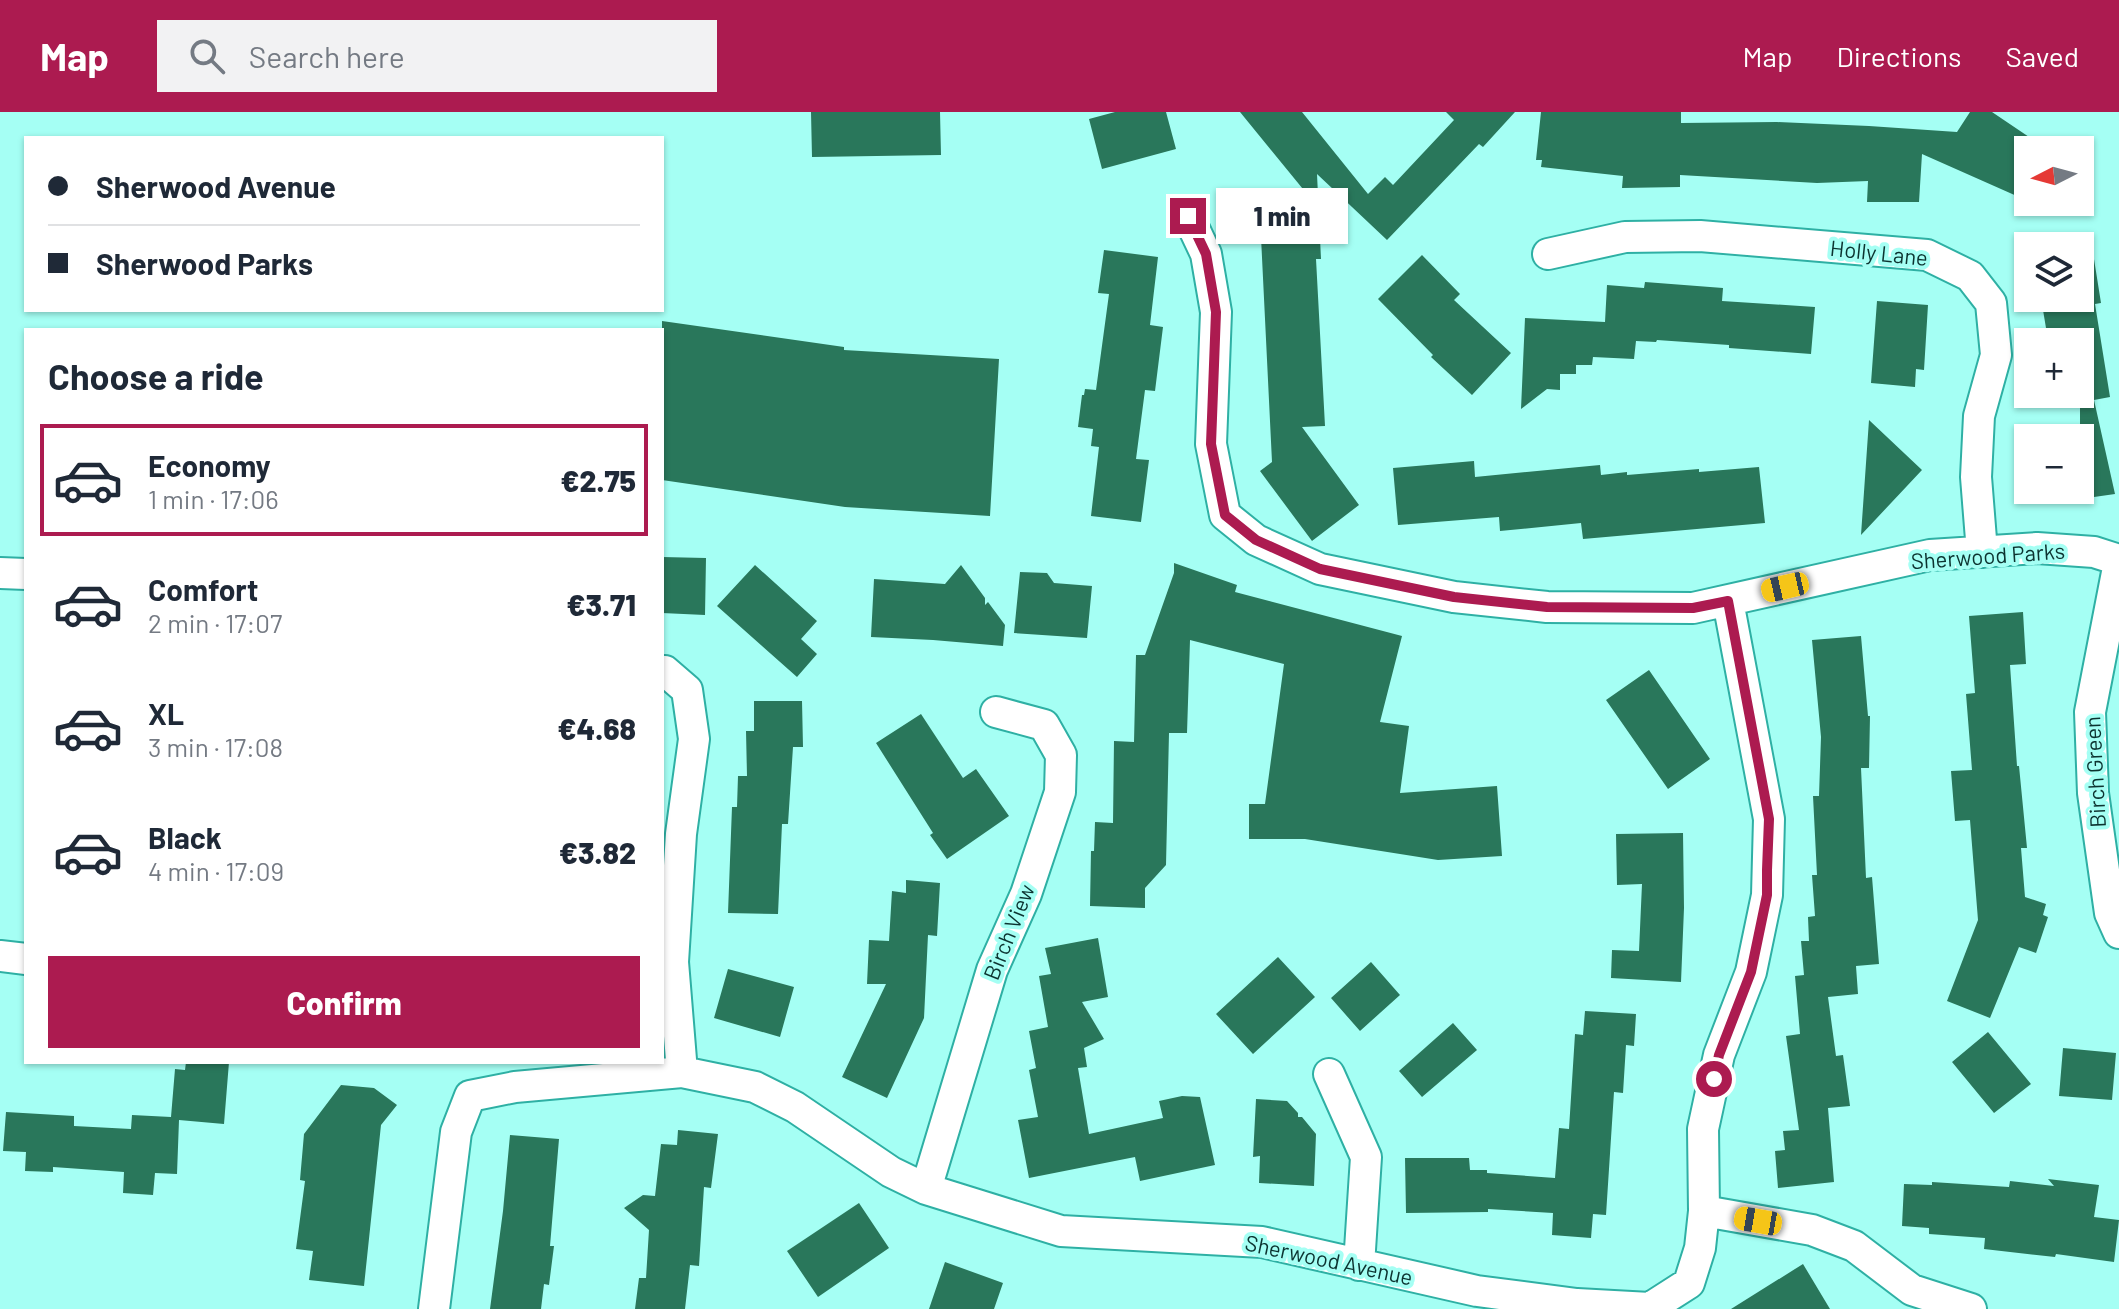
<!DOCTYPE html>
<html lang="en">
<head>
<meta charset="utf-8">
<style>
	:root { --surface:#fff; --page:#f2f2f3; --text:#1f2937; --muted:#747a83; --line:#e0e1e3; --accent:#ac1b50 }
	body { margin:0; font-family:Barlow,sans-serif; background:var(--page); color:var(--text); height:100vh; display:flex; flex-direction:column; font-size:30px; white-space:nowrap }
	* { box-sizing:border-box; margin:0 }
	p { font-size:26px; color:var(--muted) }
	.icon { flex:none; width:44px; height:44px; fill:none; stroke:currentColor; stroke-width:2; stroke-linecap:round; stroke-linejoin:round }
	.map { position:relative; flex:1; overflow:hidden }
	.details { position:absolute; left:24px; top:216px; width:640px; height:736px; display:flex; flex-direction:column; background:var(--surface); border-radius:0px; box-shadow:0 2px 6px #0004 }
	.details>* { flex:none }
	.hud { position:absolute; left:24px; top:24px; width:640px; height:176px; border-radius:0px; box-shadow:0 2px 6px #0004; display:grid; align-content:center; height:176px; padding:0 24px; background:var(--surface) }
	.needle { width:52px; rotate:264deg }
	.buttons { position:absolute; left:2014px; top:24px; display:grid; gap:16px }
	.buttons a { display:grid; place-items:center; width:80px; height:80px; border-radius:0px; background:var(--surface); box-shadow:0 2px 6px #0004; font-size:40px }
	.end { position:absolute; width:36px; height:36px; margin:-18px; border:10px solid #ac1b50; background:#fff; box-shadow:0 0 0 4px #fff }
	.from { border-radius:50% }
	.bubble { position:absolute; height:56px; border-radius:0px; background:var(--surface); box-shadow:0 2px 6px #0004; font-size:26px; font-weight:800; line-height:56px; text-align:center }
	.car { position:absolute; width:24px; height:48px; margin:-24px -12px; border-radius:10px; box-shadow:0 0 6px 2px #0007; background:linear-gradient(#f5c518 24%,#345 0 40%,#f5c518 0 76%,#345 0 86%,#f5c518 0) }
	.hud b { display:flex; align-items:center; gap:28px; height:76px; font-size:30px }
	.hud b+b { border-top:2px solid var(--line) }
	.hud i { width:20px; height:20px; background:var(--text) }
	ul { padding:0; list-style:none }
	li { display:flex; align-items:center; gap:24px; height:112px; margin:0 16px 12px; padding:0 8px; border:4px solid transparent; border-radius:0px }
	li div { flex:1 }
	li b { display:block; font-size:30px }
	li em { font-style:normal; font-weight:800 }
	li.on { border-color:var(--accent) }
	li>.icon { width:72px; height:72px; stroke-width:1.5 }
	h2 { padding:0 24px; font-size:36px; line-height:96px }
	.button { display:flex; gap:16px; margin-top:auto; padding:16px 24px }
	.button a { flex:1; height:92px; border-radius:0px; background:var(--accent); color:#fff; font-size:32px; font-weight:800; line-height:92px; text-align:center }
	header { display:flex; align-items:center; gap:48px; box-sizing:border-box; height:112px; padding:0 40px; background:var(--accent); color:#fff }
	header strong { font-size:38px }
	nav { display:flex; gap:44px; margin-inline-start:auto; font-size:28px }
	.search { width:560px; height:72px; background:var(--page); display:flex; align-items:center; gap:20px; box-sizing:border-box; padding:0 28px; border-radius:0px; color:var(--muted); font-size:30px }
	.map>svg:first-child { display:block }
	.building { fill:#29775b }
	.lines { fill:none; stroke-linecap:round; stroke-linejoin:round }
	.minor-casing { stroke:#2eb0a4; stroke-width:34 }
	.minor { stroke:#fff; stroke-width:30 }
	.route { stroke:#ac1b50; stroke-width:10 }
	.labels { text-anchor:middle; stroke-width:8; stroke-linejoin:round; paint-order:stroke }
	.street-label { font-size:22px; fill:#0c3330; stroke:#a5fff4 }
</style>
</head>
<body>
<header>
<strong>Map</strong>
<div class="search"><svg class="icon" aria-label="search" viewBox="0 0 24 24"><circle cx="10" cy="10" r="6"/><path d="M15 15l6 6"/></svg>Search here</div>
<nav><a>Map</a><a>Directions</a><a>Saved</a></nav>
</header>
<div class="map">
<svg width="2119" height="1197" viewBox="0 0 2119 1197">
	<rect width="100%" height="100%" fill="#a5fff4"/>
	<path class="building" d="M 811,0 L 940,0 L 941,43 L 812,45 Z
		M 1115,0 L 1166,0 L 1176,37 L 1102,57 L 1089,7 Z
		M 1240,0 L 1302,0 L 1368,82 L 1385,65 L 1393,73 L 1454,8 L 1446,0 L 1515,0 L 1483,35 L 1479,32 L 1387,128 L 1317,62 L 1321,147 L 1316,147 L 1325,314 L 1302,315 L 1359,393 L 1312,429 L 1260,359 L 1272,350 L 1261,125 L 1257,125 L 1256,97 L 1316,93 Z
		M 1541,0 L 1681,0 L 1681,11 L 1777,10 L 1869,14 L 1957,20 L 1970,0 L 1992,0 L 2032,27 L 2034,24 L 2058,38 L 2028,38 L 2028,89 L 1922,42 L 1919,90 L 1867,90 L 1868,69 L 1817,71 L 1680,63 L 1680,75 L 1622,76 L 1623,64 L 1541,55 L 1542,48 L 1536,48 Z
		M 2090,122 L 2101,191 L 2095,192 L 2110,285 L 2094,288 L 2115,382 L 2080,387 L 2080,290 L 2053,296 L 2051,282 L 2080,282 L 2080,230 L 2042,230 L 2041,223 L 2047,222 L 2041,186 L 2080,186 L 2080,134 L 2032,134 L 2032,131 Z
		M 1104,138 L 1158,145 L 1150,213 L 1163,215 L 1155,279 L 1145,278 L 1136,347 L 1149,348 L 1141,410 L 1091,404 L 1099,335 L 1091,334 L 1093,317 L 1078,315 L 1082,283 L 1084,283 L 1085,277 L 1096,278 L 1109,182 L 1098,181 Z
		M 1422,143 L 1460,182 L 1454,188 L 1511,241 L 1472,283 L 1431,245 L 1433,243 L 1378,187 Z
		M 1645,170 L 1723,176 L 1722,189 L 1815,195 L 1811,242 L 1729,236 L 1729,233 L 1657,228 L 1656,230 L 1636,229 L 1634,247 L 1593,245 L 1592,253 L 1576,253 L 1576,262 L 1560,262 L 1560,278 L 1547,277 L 1521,297 L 1525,206 L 1605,210 L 1607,173 L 1644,176 Z
		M 1877,189 L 1928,193 L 1924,258 L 1916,257 L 1915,275 L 1871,271 Z
		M 662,209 L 844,235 L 844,238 L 999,247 L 990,404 L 845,395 L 662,368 Z
		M 1869,308 L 1922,358 L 1861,423 Z
		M 1474,349 L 1475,365 L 1600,353 L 1601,363 L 1627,360 L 1627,363 L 1699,357 L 1699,360 L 1759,355 L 1765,411 L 1583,427 L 1581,411 L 1500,419 L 1499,405 L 1398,413 L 1393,356 Z
		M 662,445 L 706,446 L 705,503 L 662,501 Z
		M 1174,451 L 1237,473 L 1235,480 L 1402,524 L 1380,610 L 1409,614 L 1400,681 L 1497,674 L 1502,744 L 1438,748 L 1305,727 L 1249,727 L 1249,692 L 1265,692 L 1284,552 L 1190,528 L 1187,621 L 1169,621 L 1166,753 L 1145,776 L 1145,796 L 1090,794 L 1091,739 L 1094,739 L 1095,710 L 1113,711 L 1114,629 L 1134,630 L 1136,543 L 1145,543 L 1174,461 Z
		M 755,453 L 817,509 L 801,527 L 817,542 L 797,565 L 717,494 Z
		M 961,453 L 985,486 L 985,493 L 988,490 L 1005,513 L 1003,534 L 933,528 L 871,525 L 874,467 L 945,472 Z
		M 1020,460 L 1047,461 L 1054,471 L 1092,474 L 1087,526 L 1014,521 Z
		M 2023,500 L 2026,552 L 2010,553 L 2017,654 L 2019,654 L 2027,736 L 2021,736 L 2025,785 L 2046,792 L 2043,803 L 2048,805 L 2036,841 L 2019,835 L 1990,906 L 1947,889 L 1978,808 L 1970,708 L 1955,709 L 1951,659 L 1972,658 L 1966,582 L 1975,581 L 1969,504 Z
		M 1861,524 L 1868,604 L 1870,604 L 1869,656 L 1861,656 L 1866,766 L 1872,765 L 1879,852 L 1856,854 L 1858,882 L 1828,885 L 1836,944 L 1843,943 L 1850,994 L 1828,996 L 1834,1070 L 1778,1076 L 1775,1039 L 1785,1038 L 1783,1019 L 1799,1018 L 1786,924 L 1800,922 L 1795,864 L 1804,863 L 1801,829 L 1809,829 L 1808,805 L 1815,804 L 1812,763 L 1817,763 L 1813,684 L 1819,684 L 1821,625 L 1812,528 Z
		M 1649,558 L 1710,647 L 1668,677 L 1606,588 Z
		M 754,589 L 802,589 L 803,635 L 793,635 L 788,712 L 782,712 L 778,802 L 728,801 L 732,695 L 737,695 L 738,664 L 747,664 L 746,619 L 754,619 Z
		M 921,602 L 963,666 L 976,657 L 1009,704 L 947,747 L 930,723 L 933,721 L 876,631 Z
		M 1683,721 L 1684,796 L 1681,870 L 1611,866 L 1612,838 L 1639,839 L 1642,772 L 1617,773 L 1616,722 Z
		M 906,768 L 940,771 L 937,824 L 928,823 L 924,906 L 887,986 L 842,965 L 886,872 L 867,872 L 869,828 L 889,829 L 892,779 L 906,781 Z
		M 1098,826 L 1108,885 L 1082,890 L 1104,927 L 1084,936 L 1087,955 L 1078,956 L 1089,1022 L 1163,1006 L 1159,989 L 1182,984 L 1200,985 L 1215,1053 L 1140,1069 L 1135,1045 L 1029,1066 L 1018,1008 L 1038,1005 L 1029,958 L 1036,956 L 1029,919 L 1048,915 L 1039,864 L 1051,862 L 1045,836 Z
		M 1278,845 L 1315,885 L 1253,942 L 1216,902 Z
		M 1371,850 L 1400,883 L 1360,919 L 1331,886 Z
		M 728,857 L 794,875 L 780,925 L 714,906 Z
		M 1585,899 L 1636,902 L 1634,934 L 1626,933 L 1623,981 L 1614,980 L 1606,1103 L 1593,1102 L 1591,1126 L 1552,1123 L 1553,1101 L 1488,1097 L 1488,1100 L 1406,1101 L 1405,1046 L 1469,1046 L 1470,1058 L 1487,1058 L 1487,1061 L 1555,1066 L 1559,1016 L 1569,1017 L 1575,922 L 1583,923 Z
		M 1453,911 L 1477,938 L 1422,985 L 1399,959 Z
		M 1988,920 L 2031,972 L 1994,1001 L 1952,950 Z
		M 2063,936 L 2116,941 L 2112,988 L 2059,984 Z
		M 186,950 L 229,950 L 224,1012 L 179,1008 L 177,1062 L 155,1061 L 153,1083 L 123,1081 L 124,1060 L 53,1055 L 53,1060 L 25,1059 L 26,1040 L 3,1039 L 6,1000 L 74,1004 L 74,1014 L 131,1017 L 132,1003 L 171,1005 L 175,957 L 185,958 Z
		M 341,973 L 374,976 L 397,993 L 381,1013 L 364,1174 L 309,1168 L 313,1139 L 296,1137 L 305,1069 L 300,1068 L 304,1022 Z
		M 1256,987 L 1287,989 L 1298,1001 L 1298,1005 L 1302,1005 L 1316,1022 L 1314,1074 L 1259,1071 L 1260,1044 L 1253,1045 Z
		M 678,1018 L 718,1022 L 711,1076 L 704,1075 L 699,1154 L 690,1153 L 685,1197 L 635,1197 L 639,1166 L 646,1166 L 649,1118 L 624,1096 L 643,1083 L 655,1084 L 661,1032 L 677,1033 Z
		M 510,1023 L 559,1027 L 550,1134 L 554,1134 L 549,1173 L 544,1172 L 541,1197 L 490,1197 L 503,1099 Z
		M 2048,1067 L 2099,1073 L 2094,1105 L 2119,1108 L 2114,1150 L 2056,1142 L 2055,1145 L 1984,1137 L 1985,1126 L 1929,1122 L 1929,1116 L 1902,1114 L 1904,1072 L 1932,1073 L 1932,1070 L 2009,1075 L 2010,1069 L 2054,1074 Z
		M 859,1091 L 889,1136 L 818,1185 L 787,1139 Z
		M 945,1150 L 1003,1171 L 994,1197 L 929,1197 Z
		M 1803,1152 L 1830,1197 L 1731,1197 Z"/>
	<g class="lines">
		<g class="minor-casing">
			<path id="minor" d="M 1188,104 L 1206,142 L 1216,200 L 1211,332 L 1225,403 L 1256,428 L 1320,457 L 1454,485 L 1547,495 L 1693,496 L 1930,443 L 2037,436 L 2094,440 L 2119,448
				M 1548,142 L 1625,125 L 1700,124 L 1927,143 L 1970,164 L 1991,191 L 1996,243 L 1979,304 L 1976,365 L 1982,440
				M 2119,450 L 2090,600 L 2093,681 L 2110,801 L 2119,821
				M 0,461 L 26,462
				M 662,559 L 665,559 L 687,578 L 694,627 L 681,722 L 673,850 L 682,960
				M 0,844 L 26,847
				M 1329,962 L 1366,1045 L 1359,1153
				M 926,1077 L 992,858 L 1026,782 L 1060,680 L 1061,643 L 1044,613 L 996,600
				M 1704,1099 L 1812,1118 L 1854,1134 L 1912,1178 L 1971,1197
				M 434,1197 L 456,1020 L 470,984 L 515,975 L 682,960 L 755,975 L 795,995 L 891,1060 L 926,1077 L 1061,1119 L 1262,1130 L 1477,1179 L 1577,1192 L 1650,1196 L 1689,1171 L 1700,1136 L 1704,1099 L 1703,1017 L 1719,943 L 1751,860 L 1767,783 L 1769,707 L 1728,489"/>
		</g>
		<use href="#minor" class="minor"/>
	</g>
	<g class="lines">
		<path class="route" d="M 1188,104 L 1206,142 L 1216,200 L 1211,332 L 1225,403 L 1256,428 L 1320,457 L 1454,485 L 1547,495 L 1693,496 L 1728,489 L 1769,707 L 1767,758 L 1767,783 L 1751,860 L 1719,943 L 1714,967"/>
	</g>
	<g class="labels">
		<g class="street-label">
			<text transform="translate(1879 141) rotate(6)" y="8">Holly Lane</text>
			<text transform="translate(1988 444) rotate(-4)" y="8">Sherwood Parks</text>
			<text transform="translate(2095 660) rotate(-93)" y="8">Birch Green</text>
			<text transform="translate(1009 820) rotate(-68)" y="8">Birch View</text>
			<text transform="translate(1329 1148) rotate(12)" y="8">Sherwood Avenue</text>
		</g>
	</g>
</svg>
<div class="buttons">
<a><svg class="needle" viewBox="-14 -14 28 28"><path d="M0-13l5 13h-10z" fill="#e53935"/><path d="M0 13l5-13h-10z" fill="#747a83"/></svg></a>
<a><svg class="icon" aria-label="layers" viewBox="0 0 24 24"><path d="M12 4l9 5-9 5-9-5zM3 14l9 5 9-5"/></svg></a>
<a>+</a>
<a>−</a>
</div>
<i class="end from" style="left:1714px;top:967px"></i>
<i class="end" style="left:1188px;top:104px"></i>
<div class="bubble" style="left:1216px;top:76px;width:132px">1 min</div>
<i class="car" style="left:1785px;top:475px;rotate:257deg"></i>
<i class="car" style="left:1758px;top:1109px;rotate:280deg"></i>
<div class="hud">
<b><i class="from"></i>Sherwood Avenue</b>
<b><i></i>Sherwood Parks</b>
</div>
<section class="details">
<h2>Choose a ride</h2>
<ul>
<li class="on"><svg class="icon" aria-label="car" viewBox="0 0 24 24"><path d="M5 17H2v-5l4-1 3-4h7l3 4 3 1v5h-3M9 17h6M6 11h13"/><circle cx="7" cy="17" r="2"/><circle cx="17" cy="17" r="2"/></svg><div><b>Economy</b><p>1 min · 17:06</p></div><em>€2.75</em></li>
<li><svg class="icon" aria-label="car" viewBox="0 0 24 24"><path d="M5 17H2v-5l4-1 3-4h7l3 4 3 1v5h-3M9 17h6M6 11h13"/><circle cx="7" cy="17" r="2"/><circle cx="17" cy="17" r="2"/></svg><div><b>Comfort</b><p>2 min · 17:07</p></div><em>€3.71</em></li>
<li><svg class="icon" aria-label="car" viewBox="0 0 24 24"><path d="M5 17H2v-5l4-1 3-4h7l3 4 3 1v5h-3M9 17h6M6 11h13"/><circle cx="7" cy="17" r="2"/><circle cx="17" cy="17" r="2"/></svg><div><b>XL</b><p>3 min · 17:08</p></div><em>€4.68</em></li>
<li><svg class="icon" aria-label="car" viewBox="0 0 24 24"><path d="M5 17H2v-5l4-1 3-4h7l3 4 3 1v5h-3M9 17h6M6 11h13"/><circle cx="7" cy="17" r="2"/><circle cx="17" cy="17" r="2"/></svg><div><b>Black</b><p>4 min · 17:09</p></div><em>€3.82</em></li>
</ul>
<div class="button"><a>Confirm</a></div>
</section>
</div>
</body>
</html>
